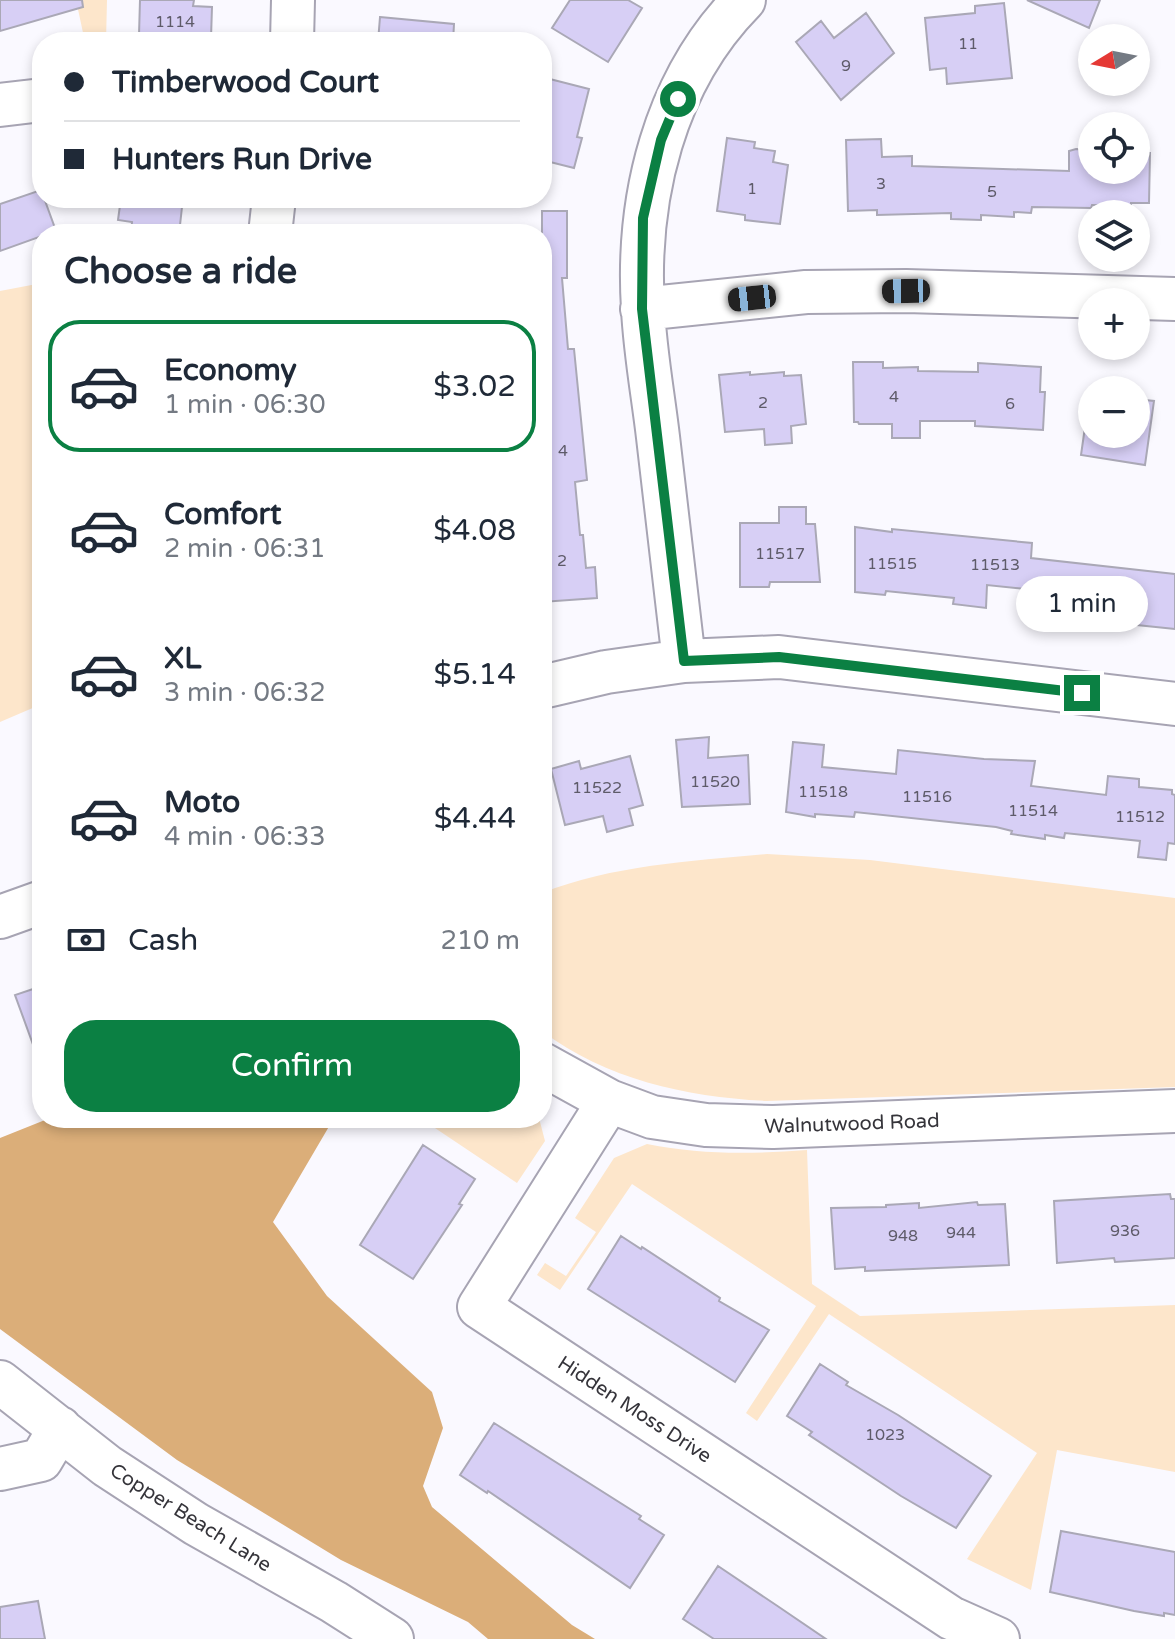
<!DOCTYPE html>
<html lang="en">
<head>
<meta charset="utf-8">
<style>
	:root { --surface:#fff; --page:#f2f2f3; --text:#1f2937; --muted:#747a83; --line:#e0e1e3; --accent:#0b8043 }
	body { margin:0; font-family:"Varela Round",sans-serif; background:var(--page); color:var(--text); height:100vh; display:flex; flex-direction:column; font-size:30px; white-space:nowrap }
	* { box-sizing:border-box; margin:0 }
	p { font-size:26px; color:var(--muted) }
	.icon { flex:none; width:44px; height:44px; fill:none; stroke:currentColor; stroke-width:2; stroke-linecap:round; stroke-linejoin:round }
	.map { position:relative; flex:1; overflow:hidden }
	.side { position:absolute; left:32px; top:224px; width:520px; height:904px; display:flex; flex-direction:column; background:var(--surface); border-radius:32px; box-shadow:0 4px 12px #0003 }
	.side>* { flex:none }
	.hud { position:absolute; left:32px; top:32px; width:520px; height:176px; border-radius:32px; box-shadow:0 4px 12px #0003; display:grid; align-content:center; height:176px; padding:0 32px; background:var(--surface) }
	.needle { width:52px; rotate:260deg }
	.fabs { position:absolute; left:1078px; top:24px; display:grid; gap:16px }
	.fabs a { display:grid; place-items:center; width:72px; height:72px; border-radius:50%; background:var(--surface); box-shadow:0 4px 12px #0003; font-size:40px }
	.end { position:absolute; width:36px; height:36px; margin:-18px; border:10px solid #0b8043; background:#fff; box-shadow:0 0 0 4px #fff }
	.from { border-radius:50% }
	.bubble { position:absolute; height:56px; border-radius:28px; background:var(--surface); box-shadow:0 4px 12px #0003; font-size:26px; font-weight:600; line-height:56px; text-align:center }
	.car { position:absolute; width:24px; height:48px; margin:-24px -12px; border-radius:10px; box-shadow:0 0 6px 2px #0007; background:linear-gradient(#222 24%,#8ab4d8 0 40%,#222 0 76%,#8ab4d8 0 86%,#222 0) }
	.hud b { display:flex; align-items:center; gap:28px; height:76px; font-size:30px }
	.hud b+b { border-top:2px solid var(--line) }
	.hud i { width:20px; height:20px; background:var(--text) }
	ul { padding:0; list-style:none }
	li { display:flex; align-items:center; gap:24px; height:132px; margin:0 16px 12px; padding:0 16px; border:4px solid transparent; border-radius:32px }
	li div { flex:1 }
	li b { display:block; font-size:30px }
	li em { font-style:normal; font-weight:600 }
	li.selected { border-color:var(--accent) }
	li>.icon { width:72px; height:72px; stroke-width:1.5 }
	h2 { padding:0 32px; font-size:36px; line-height:96px }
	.pay { display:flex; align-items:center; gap:20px; height:88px; padding:0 32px; font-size:30px }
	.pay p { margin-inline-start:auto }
	.action { display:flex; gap:16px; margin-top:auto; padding:16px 32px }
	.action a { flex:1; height:92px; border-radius:32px; background:var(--accent); color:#fff; font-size:32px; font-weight:600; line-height:92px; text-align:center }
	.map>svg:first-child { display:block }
	.green { fill:#fde6cb }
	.forest { fill:#dbae79 }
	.building { fill:#d7cff5; stroke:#aaa8b6; stroke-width:2 }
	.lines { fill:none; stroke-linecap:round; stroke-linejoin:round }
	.minor-casing { stroke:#a7a4b3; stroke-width:46 }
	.minor { stroke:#fff; stroke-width:42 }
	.route { stroke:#0b8043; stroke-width:10 }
	.labels { text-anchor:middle; stroke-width:8; stroke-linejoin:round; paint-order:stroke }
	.number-label { font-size:16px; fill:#5e5b69 }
	.street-label { font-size:20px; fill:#35343a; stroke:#fff }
</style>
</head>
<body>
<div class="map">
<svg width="1175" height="1639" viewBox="0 0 1175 1639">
	<rect width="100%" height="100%" fill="#faf9ff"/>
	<path class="green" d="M 76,0 L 107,0 L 106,42 L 85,42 Z
		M 42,283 L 42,704 L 0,722 L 0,291 Z
		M 767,854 L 870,860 L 1175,898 L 1175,1087 L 767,1101 C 687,1097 607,1080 542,1031 L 542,893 C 613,865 692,861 767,854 Z
		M 420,1118 L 539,1118 L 545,1141 L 517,1183 Z
		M 647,1144 C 701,1155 752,1154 807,1150 L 812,1284 L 860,1316 L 1175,1305 L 1175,1472 L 1057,1450 L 1031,1590 L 967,1559 L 1037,1453 L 829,1314 L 757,1421 L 746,1413 L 816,1306 L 632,1184 L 560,1290 L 537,1275 L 545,1263 L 566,1276 L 596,1232 L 575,1218 L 614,1158 Z"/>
	<path class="forest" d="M 50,1118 L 334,1118 L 273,1222 L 327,1296 L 432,1392 L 443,1428 L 423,1486 L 432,1507 L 572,1625 L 595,1639 L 488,1639 L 468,1622 L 341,1560 L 177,1460 L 0,1329 L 0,1138 Z"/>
	<path class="building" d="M 0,0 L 82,0 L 83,7 L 0,31 Z
		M 140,0 L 194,0 L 193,6 L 212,7 L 211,38 L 139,35 Z
		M 570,0 L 628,0 L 642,8 L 608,62 L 552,28 Z
		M 1027,0 L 1100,0 L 1089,28 Z
		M 1004,3 L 1012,78 L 947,84 L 946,68 L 930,70 L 925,18 L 975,13 L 975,6 Z
		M 866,13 L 894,53 L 841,100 L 796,42 L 821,21 L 834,38 Z
		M 380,17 L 454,24 L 453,42 L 378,42 Z
		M 542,77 L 589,89 L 577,137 L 582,138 L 574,168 L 542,160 Z
		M 727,138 L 755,142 L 754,148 L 775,151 L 773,162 L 788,165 L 780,224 L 745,220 L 745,215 L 717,211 Z
		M 881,139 L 882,157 L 912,156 L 912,166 L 1069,171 L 1069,151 L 1076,149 L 1092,150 L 1092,170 L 1136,170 L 1136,153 L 1150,153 L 1149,203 L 1131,203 L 1131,206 L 1092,205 L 1091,208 L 1032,207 L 1031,213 L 1014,212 L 1014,217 L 981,215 L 981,220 L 951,219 L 951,213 L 877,215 L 877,210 L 848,211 L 846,140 Z
		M 41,190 L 42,198 L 44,198 L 56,231 L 0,251 L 0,204 Z
		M 121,198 L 183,198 L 179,234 L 131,234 L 132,222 L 118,220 Z
		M 542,211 L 567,211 L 567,278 L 562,278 L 568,349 L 574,349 L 587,480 L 575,482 L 580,535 L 583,535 L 586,568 L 595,567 L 597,598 L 542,602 Z
		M 853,362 L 883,362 L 883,368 L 918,367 L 918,371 L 978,372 L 978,363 L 1041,367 L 1040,392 L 1045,392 L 1043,430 L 975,426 L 975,421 L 920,421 L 920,438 L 892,438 L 892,424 L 859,424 L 858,422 L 854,422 Z
		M 750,372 L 750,375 L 784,372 L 784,376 L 801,375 L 806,424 L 791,426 L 792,443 L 765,445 L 764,429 L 725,432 L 719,375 Z
		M 1090,392 L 1092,434 L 1136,434 L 1136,399 L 1154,401 L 1145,465 L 1081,455 Z
		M 779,507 L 806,507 L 806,524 L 815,524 L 820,582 L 770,582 L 769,587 L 740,587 L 740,523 L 779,523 Z
		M 855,527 L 892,532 L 892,529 L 1032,543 L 1031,558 L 1175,574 L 1175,629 L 1060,617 L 1063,593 L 987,585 L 986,608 L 953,604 L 954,598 L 886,591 L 885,595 L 855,592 Z
		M 709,737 L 708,758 L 748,755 L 750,804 L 682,807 L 676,740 Z
		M 793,742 L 824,745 L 822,767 L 896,774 L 898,750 L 984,759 L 1035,761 L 1031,786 L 1106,795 L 1108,776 L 1139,779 L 1139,787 L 1172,790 L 1172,794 L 1175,795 L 1175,844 L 1168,843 L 1166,860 L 1138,857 L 1140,841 L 1065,833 L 1064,838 L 1045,835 L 1045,839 L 1011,834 L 1012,831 L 996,827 L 855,812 L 854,817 L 815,814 L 815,817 L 786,812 Z
		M 630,756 L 643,805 L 629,809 L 633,825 L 607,832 L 603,816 L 565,825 L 551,769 L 579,761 L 581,769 Z
		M 42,986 L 42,1061 L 39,1061 L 15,995 Z
		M 423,1145 L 475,1179 L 459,1204 L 462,1205 L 413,1279 L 360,1245 Z
		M 1170,1194 L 1171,1199 L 1175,1199 L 1175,1258 L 1115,1262 L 1114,1258 L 1057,1263 L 1054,1201 Z
		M 977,1202 L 978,1205 L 1005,1204 L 1009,1265 L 865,1271 L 865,1267 L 835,1269 L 831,1208 L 886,1207 L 886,1205 L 919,1203 L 919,1208 Z
		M 621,1236 L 641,1249 L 642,1247 L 720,1298 L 719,1301 L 769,1330 L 735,1382 L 588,1289 Z
		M 820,1364 L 848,1382 L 846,1385 L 898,1415 L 991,1476 L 956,1528 L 901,1496 L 809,1435 L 812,1432 L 787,1416 Z
		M 494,1423 L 641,1516 L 639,1519 L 664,1535 L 630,1588 L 488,1491 L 487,1493 L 460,1475 Z
		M 1061,1531 L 1175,1552 L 1175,1615 L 1164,1613 L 1164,1616 L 1134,1611 L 1050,1592 Z
		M 718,1566 L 776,1605 L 826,1639 L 714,1639 L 683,1619 Z
		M 38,1601 L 45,1639 L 0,1639 L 0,1607 Z"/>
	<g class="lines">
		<g class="minor-casing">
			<path id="minor" d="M 292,42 L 293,0
				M 0,105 L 42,100
				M 270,234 L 274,198
				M 642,309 L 806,292 L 906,291 L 1175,299
				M 684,661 C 675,586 666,511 658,437 C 653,394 645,352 643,309 C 636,198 664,81 744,0
				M 542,687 L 606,672 L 684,661 L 779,657 L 1175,704
				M 0,917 L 42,902
				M 542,1064 L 609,1101 L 652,1117 L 706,1125 L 773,1127 L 1175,1111
				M 609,1101 L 479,1307 L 951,1618 L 998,1639
				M 0,1382 L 107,1466 L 196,1524 L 334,1602 L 392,1639
				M 0,1469 L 41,1460 L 60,1428"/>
		</g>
		<use href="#minor" class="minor"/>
	</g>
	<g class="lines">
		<path class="route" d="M 678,99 L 661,140 L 643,218 L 642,309 L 684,661 L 779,657 L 1082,693"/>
	</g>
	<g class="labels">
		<g class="number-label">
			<text x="175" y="27">1114</text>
			<text x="968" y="49">11</text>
			<text x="846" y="71">9</text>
			<text x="881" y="189">3</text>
			<text x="752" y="194">1</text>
			<text x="992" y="197">5</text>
			<text x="894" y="402">4</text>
			<text x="763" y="408">2</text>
			<text x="1010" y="409">6</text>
			<text x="563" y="456">4</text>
			<text x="780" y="559">11517</text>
			<text x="562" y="566">2</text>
			<text x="892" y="569">11515</text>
			<text x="995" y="570">11513</text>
			<text x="715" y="787">11520</text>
			<text x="597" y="793">11522</text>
			<text x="823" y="797">11518</text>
			<text x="927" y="802">11516</text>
			<text x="1033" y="816">11514</text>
			<text x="1140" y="822">11512</text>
			<text x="1125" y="1236">936</text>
			<text x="961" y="1238">944</text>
			<text x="903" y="1241">948</text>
			<text x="885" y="1440">1023</text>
		</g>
		<g class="street-label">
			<text transform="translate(852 1123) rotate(-2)" y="7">Walnutwood Road</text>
			<text transform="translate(635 1409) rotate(33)" y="7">Hidden Moss Drive</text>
			<text transform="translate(191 1517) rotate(32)" y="7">Copper Beach Lane</text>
		</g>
	</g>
</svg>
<div class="fabs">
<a><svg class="needle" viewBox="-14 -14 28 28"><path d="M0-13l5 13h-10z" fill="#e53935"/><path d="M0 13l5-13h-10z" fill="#747a83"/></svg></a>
<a><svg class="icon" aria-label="locate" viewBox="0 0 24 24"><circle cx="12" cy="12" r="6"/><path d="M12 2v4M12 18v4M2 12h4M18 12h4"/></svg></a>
<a><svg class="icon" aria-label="layers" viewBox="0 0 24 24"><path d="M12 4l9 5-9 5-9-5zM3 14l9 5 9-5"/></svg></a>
<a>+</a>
<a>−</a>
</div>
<i class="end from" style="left:678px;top:99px"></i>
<i class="end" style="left:1082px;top:693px"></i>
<div class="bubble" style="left:1016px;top:576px;width:132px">1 min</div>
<i class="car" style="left:906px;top:291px;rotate:269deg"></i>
<i class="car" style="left:752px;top:298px;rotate:264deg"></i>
<div class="hud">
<b><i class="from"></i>Timberwood Court</b>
<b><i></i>Hunters Run Drive</b>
</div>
<section class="side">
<h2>Choose a ride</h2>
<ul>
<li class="selected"><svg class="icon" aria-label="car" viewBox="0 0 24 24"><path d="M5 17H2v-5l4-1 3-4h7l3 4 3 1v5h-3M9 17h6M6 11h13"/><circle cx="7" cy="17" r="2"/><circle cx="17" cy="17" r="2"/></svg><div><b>Economy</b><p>1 min · 06:30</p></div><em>$3.02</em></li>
<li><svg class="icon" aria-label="car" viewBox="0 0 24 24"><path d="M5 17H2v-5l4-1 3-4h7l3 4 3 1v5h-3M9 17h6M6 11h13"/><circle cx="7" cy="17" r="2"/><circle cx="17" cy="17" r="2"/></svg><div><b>Comfort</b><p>2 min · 06:31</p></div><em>$4.08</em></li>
<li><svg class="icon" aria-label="car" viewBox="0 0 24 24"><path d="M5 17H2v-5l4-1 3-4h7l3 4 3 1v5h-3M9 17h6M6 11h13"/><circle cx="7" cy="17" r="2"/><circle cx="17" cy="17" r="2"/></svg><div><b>XL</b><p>3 min · 06:32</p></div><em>$5.14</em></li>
<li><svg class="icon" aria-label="car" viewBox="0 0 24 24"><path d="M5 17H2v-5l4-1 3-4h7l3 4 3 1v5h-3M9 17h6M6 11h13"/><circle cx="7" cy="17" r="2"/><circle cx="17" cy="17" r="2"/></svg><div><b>Moto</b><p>4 min · 06:33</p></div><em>$4.44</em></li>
</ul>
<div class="pay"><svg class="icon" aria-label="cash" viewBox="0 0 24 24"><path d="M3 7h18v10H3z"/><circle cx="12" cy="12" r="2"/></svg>Cash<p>210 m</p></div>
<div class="action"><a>Confirm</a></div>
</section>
</div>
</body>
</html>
